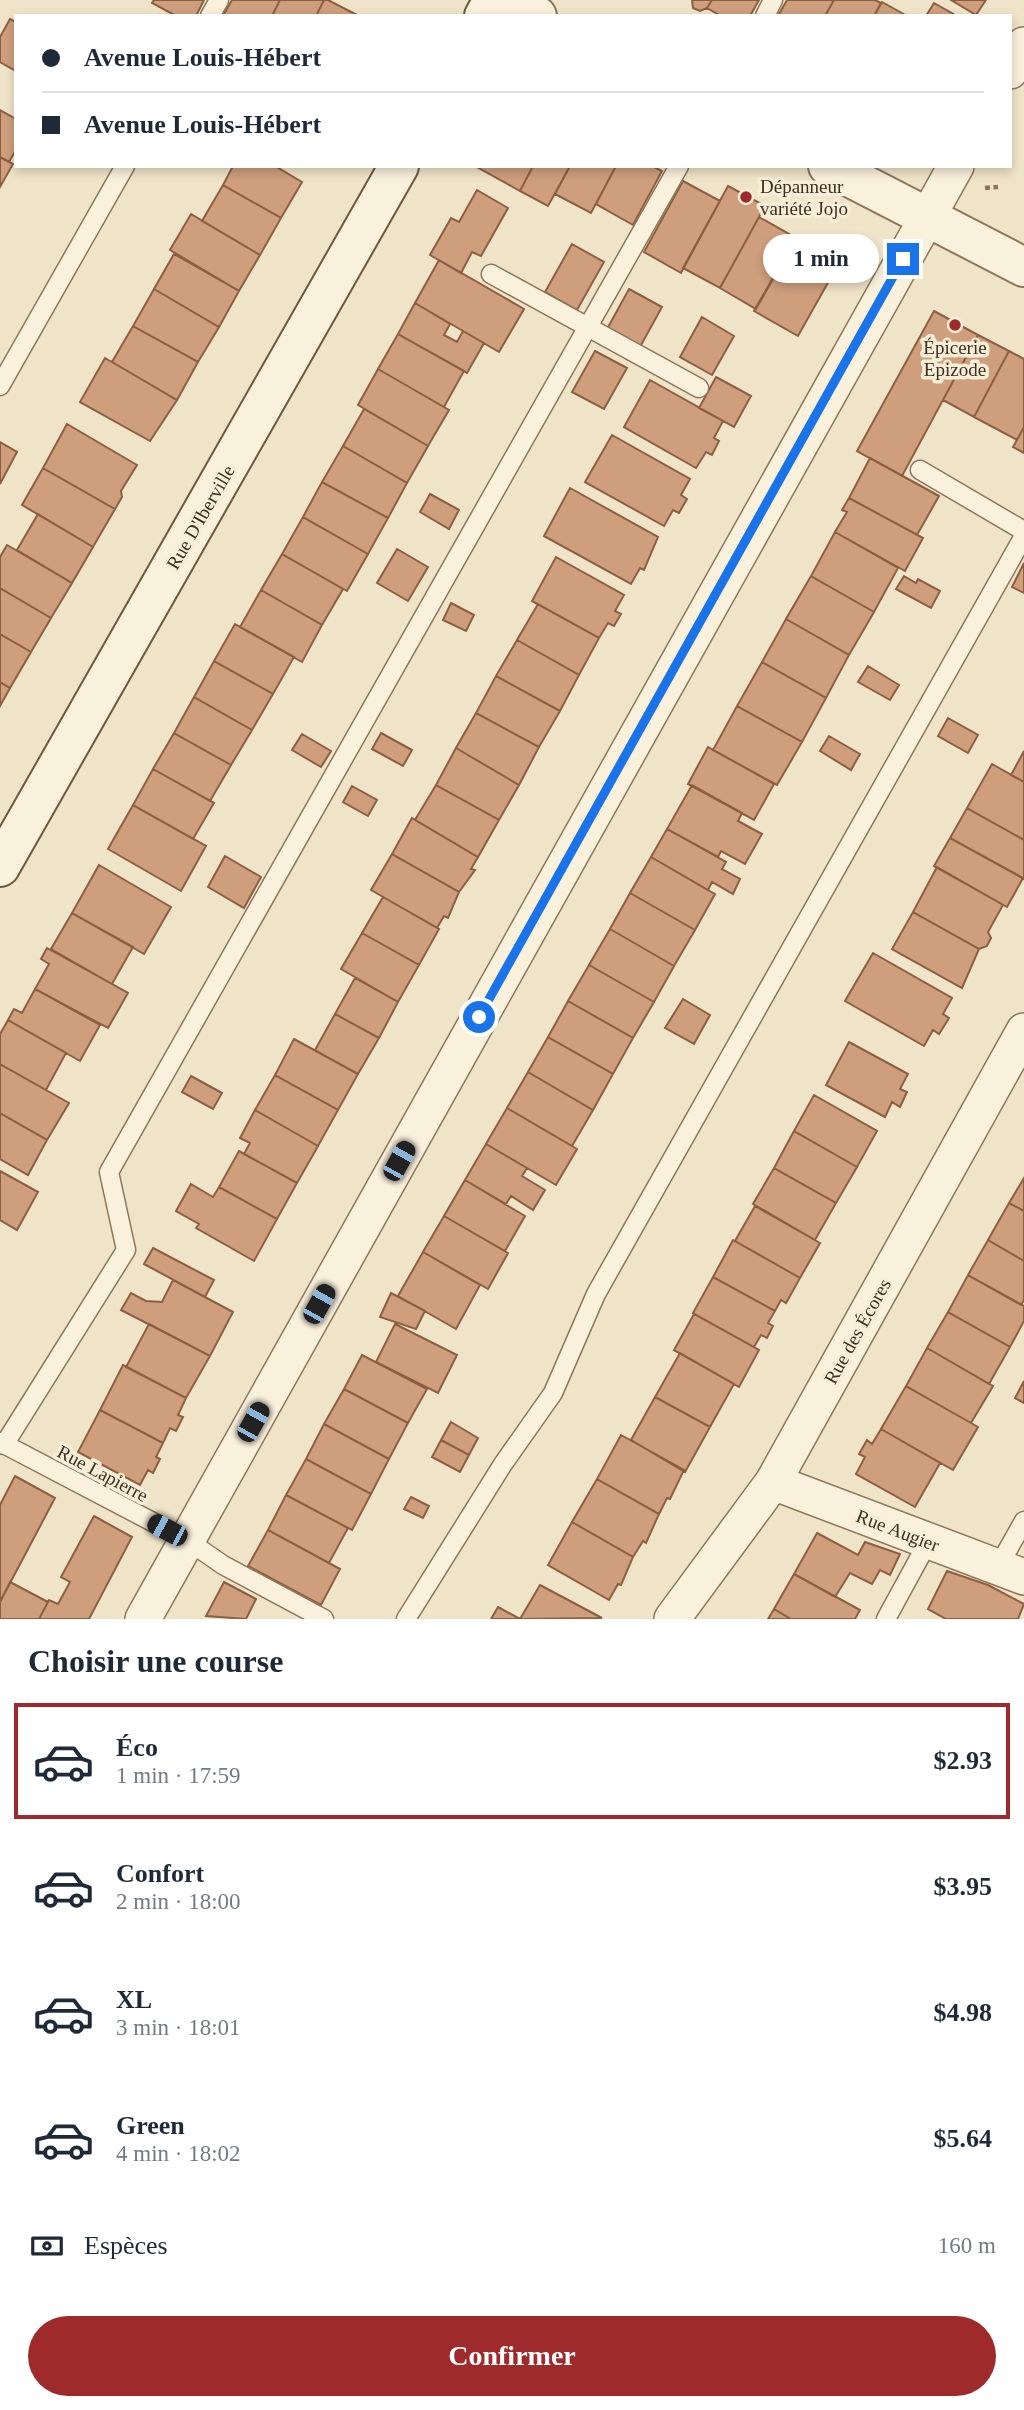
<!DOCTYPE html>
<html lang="fr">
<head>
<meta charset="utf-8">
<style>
	:root { --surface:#fff; --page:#f2f2f3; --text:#1f2937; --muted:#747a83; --line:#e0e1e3; --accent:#9e2a2b }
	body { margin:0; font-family:"Times New Roman",serif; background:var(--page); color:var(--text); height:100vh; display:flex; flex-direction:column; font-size:26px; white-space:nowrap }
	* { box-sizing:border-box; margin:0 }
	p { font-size:23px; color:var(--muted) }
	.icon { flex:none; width:38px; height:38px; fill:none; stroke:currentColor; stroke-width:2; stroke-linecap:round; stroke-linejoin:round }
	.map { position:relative; height:1619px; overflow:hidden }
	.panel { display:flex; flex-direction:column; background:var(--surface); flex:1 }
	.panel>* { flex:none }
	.top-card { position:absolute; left:14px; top:14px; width:998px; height:154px; border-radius:0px; box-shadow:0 4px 10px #0003; display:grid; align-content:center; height:154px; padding:0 28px; background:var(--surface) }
	.end { position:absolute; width:32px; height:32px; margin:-16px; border:9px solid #1a73e8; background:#fff; box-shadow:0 0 0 4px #fff }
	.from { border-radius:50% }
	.bubble { position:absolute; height:49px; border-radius:24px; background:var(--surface); box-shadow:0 4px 10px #0003; font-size:23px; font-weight:800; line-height:49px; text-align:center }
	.car { position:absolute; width:21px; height:42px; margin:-21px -10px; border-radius:9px; box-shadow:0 0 5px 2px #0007; background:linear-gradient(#222 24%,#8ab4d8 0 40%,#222 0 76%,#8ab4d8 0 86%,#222 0) }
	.top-card b { display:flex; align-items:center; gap:24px; height:66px; font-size:26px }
	.top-card b+b { border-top:2px solid var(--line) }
	.top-card i { width:18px; height:18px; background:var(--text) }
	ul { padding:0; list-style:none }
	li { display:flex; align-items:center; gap:21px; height:116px; margin:0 14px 10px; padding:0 14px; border:4px solid transparent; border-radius:0px }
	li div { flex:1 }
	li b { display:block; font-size:26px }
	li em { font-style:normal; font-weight:800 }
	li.active { border-color:var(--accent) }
	li>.icon { width:63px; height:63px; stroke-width:1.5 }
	h2 { padding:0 28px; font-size:32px; line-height:84px }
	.pay { display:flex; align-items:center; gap:18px; height:77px; padding:0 28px; font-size:26px }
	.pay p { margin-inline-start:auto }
	.button { display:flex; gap:14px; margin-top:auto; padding:14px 28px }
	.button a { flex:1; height:80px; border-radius:42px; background:var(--accent); color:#fff; font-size:28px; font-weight:800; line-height:80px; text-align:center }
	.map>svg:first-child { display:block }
	.building { fill:#cf9f7d; stroke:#8d5f41; stroke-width:2 }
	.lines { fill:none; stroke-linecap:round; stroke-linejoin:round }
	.service-casing { stroke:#8d765c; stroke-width:21 }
	.minor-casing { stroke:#8d765c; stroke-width:38 }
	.tertiary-casing { stroke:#8d765c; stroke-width:42 }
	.secondary-casing { stroke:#6f573f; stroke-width:42 }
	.path { stroke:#8d765c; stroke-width:4.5; stroke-dasharray:5 3.5; stroke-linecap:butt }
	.service { stroke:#faf1dc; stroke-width:18 }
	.minor { stroke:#faf1dc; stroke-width:35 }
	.tertiary { stroke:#faf1dc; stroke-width:38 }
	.secondary { stroke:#faf1dc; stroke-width:38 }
	.route { stroke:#1a73e8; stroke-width:9 }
	.poi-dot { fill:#9e2a2b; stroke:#f7eed8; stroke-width:2.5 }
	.labels { text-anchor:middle; stroke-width:7; stroke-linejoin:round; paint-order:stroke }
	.poi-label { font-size:19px; fill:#3d2e20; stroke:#f7eed8; text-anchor:start }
	.street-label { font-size:19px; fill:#3d2e20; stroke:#f7eed8 }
</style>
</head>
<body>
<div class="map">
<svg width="1024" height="1619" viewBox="0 0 1024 1619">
	<rect width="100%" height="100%" fill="#f0e4c8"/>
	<path class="building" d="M 154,0 L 204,0 L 196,16 L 176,16 L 152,3 Z
		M 232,0 L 280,0 L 272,16 L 223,16 Z
		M 280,0 L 324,0 L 316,16 L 272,16 Z
		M 324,0 L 328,0 L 359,16 L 316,16 Z
		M 692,0 L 712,0 L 707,8 L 700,11 L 693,8 Z
		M 712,0 L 759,0 L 750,16 L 721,16 L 707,8 Z
		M 787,0 L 834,0 L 825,16 L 778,16 Z
		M 834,0 L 875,0 L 881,3 L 874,16 L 825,16 Z
		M 951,0 L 986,0 L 976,15 Z
		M 882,2 L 907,16 L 874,16 Z
		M 934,3 L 957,16 L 926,16 Z
		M 10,19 L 16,22 L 16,71 L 0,62 L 0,37 Z
		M 0,110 L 16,119 L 16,150 L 9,162 L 0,157 Z
		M 0,157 L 13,164 L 0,187 Z
		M 233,166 L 275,166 L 302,182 L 281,218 L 223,185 Z
		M 475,166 L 533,166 L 520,191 Z
		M 533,166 L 570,166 L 548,206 L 520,191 Z
		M 570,166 L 616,166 L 591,213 L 555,194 Z
		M 616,166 L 652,166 L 662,171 L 633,225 L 596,204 Z
		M 683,181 L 720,201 L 681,273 L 644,252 Z
		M 223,185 L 281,218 L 260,255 L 202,221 Z
		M 728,186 L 765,206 L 720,288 L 683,268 Z
		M 477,190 L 508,208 L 481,256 L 472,252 L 461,273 L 430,255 L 451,218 L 459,222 Z
		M 191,214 L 260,255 L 239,291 L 170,250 Z
		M 759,217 L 796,238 L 756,309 L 720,288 Z
		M 796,238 L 839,263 L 798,336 L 754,311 Z
		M 572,244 L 604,262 L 577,310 L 545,292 Z
		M 174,254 L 239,291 L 219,327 L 154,289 Z
		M 439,260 L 524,309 L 499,352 L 415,303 Z
		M 154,289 L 219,327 L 198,362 L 133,326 Z
		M 629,289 L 662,307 L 640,347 L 607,329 Z
		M 415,303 L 450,324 L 444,335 L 457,342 L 463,331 L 484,343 L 467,373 L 398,334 Z
		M 934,311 L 978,335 L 902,476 L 857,451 Z
		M 702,317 L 734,336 L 712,375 L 680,357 Z
		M 133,326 L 198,362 L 177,400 L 112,362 Z
		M 398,334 L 464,371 L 444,407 L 378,369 Z
		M 978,335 L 1009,351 L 974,417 L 943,400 Z
		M 595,351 L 627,368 L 604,409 L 572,392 Z
		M 1009,351 L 1024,359 L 1024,427 L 1017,440 L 974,417 Z
		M 105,358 L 177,400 L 150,441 L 80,402 Z
		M 378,369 L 449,410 L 428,446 L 358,405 Z
		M 716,377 L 751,396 L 734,427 L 699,408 Z
		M 650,380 L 723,421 L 714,438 L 719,441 L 712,455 L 706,452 L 696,468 L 624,427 Z
		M 364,409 L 428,446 L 407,483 L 343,446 Z
		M 67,424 L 137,465 L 121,491 L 122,497 L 115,509 L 43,468 Z
		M 1024,427 L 1024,453 L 1013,447 Z
		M 612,435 L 690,479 L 681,495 L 687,499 L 679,513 L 673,510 L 664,526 L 585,482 Z
		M 0,442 L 17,452 L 0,484 Z
		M 343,446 L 407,483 L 388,518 L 322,482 Z
		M 870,458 L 939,496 L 917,535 L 849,498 Z
		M 43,468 L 115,509 L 93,547 L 22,505 Z
		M 322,482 L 388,518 L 368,554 L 303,517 Z
		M 570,488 L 658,537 L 644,570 L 640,568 L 631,584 L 544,536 Z
		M 430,494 L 459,510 L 449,529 L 420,512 Z
		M 849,498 L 923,538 L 905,571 L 835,532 L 847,512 L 842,510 Z
		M 38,514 L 93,547 L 72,583 L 17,550 Z
		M 303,517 L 368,554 L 347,591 L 282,554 Z
		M 835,532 L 898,568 L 874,612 L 811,576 Z
		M 7,545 L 72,583 L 51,618 L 0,588 L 0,557 Z
		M 397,549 L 428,567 L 408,601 L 377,583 Z
		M 282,554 L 343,589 L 322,625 L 261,590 Z
		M 556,557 L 624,595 L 615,611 L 621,614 L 614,626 L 608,623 L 599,638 L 532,601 Z
		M 1024,563 L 1024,593 L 1012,587 Z
		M 811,576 L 874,612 L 849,655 L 786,619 Z
		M 904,576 L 916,583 L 918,579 L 940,591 L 931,608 L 896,589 Z
		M 0,588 L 51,618 L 31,652 L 0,634 Z
		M 261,590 L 322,625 L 302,662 L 240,627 Z
		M 451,603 L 474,615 L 466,631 L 443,620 Z
		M 538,604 L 599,638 L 579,675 L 517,640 Z
		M 786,619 L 849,655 L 826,698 L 762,662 Z
		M 235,624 L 294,657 L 273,694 L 214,661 Z
		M 0,634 L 31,652 L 10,688 L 0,682 Z
		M 517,640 L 579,675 L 560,711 L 496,676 Z
		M 214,661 L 273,694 L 252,730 L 194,697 Z
		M 762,662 L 826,698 L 802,742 L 737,706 Z
		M 868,666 L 899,685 L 890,700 L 858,682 Z
		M 496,676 L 560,711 L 539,747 L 476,713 Z
		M 0,682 L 10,688 L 0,706 Z
		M 194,697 L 252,730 L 231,765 L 174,733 Z
		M 737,706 L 802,742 L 777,785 L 713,750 Z
		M 476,713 L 539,747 L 519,785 L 456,748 Z
		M 948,718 L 978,735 L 968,753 L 938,736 Z
		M 174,733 L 231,765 L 210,801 L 153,769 Z
		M 381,733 L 412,750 L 403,766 L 372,749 Z
		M 302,734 L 331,751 L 321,767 L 292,750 Z
		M 829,736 L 860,754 L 851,770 L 820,751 Z
		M 708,747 L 774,784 L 754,820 L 688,784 Z
		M 456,748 L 519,785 L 499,820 L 436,785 Z
		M 1024,751 L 1024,782 L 1011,775 Z
		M 992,764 L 1024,782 L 1024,840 L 967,808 Z
		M 153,769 L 214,803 L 193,839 L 133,805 Z
		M 436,785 L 499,820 L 478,857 L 415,820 Z
		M 692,785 L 742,813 L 738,821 L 762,834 L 745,864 L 721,851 L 718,857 L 667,829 Z
		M 352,786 L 377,800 L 368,816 L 343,802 Z
		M 133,805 L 206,846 L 181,891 L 108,849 Z
		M 967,808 L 1024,840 L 1024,879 L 950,838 Z
		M 412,818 L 478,857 L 471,869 L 475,870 L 459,892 L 392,854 Z
		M 667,829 L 726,862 L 722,869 L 740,879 L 733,894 L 712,882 L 708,890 L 651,857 Z
		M 950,838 L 1023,878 L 1007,907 L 934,866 Z
		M 392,854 L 459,892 L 448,918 L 444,916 L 437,928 L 371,890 Z
		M 225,856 L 261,877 L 244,908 L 208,887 Z
		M 651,857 L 715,894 L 695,930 L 630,893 Z
		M 99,865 L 171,907 L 144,954 L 72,913 Z
		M 937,867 L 1003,905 L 988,932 L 991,938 L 987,946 L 979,949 L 913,912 Z
		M 630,893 L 695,930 L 674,966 L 610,929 Z
		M 383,897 L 439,929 L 419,965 L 362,933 Z
		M 913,912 L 979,949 L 962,988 L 892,949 Z
		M 72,913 L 133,947 L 112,984 L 51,949 Z
		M 610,929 L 674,966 L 654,1002 L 589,965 Z
		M 362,933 L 419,965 L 398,1002 L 341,969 Z
		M 47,948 L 128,993 L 108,1028 L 35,989 L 49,964 L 41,959 Z
		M 873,953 L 952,998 L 943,1014 L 949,1018 L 939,1034 L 933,1030 L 924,1046 L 845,1001 Z
		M 589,965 L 654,1002 L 633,1038 L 568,1001 Z
		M 355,978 L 398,1002 L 379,1038 L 335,1014 Z
		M 35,989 L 100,1025 L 80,1061 L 8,1020 L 14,1009 L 22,1013 Z
		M 683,999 L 710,1015 L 694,1044 L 665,1028 Z
		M 568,1001 L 633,1038 L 613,1074 L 548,1037 Z
		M 335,1014 L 379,1038 L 358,1074 L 315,1050 Z
		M 8,1020 L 66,1053 L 46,1090 L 0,1064 L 0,1034 Z
		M 548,1037 L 613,1074 L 593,1110 L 528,1072 Z
		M 294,1039 L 358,1074 L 338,1110 L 275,1075 Z
		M 849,1042 L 908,1074 L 900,1089 L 907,1092 L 900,1107 L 892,1102 L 885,1117 L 826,1085 Z
		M 0,1064 L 69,1103 L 47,1140 L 0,1113 Z
		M 528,1072 L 593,1110 L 572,1146 L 507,1108 Z
		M 275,1075 L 338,1110 L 318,1146 L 255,1110 Z
		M 191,1076 L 222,1093 L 213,1109 L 182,1092 Z
		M 814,1095 L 877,1131 L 857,1167 L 794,1131 Z
		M 507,1108 L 577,1149 L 556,1185 L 486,1144 Z
		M 255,1110 L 318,1146 L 297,1183 L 244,1154 L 250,1143 L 240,1138 Z
		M 0,1113 L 47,1140 L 28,1175 L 0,1159 Z
		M 794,1131 L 857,1167 L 836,1203 L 774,1168 Z
		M 486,1144 L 527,1168 L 522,1176 L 545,1190 L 533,1210 L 511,1196 L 506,1204 L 465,1180 Z
		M 239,1151 L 297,1183 L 277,1219 L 219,1187 Z
		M 774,1168 L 836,1203 L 815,1240 L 753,1204 Z
		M 0,1171 L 38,1192 L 17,1230 L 0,1220 Z
		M 1024,1178 L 1024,1211 L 1009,1203 Z
		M 465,1180 L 525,1216 L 505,1251 L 444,1216 Z
		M 191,1184 L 213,1197 L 219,1187 L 277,1219 L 254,1261 L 196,1228 L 199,1224 L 176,1211 Z
		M 1009,1203 L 1024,1211 L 1024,1261 L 988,1240 Z
		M 755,1206 L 820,1243 L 800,1278 L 735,1241 Z
		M 444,1216 L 508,1253 L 488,1289 L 423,1252 Z
		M 733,1240 L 800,1278 L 786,1303 L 781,1300 L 775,1311 L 713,1277 Z
		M 988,1240 L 1024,1261 L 1024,1300 L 1021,1305 L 968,1275 Z
		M 153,1248 L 214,1280 L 205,1297 L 144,1264 Z
		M 423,1252 L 480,1285 L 456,1329 L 398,1296 Z
		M 968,1275 L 1024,1306 L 1024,1321 L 1010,1347 L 948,1312 Z
		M 713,1277 L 775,1311 L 768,1323 L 773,1326 L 767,1338 L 761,1335 L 754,1347 L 693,1313 Z
		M 173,1280 L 233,1312 L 210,1356 L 121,1310 L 131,1293 L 146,1301 L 162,1302 Z
		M 391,1293 L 425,1311 L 416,1329 L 380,1317 Z
		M 948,1312 L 1010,1347 L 989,1384 L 927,1348 Z
		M 694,1314 L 759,1350 L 739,1387 L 674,1350 Z
		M 149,1324 L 210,1356 L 186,1398 L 126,1367 Z
		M 395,1324 L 457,1355 L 438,1393 L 376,1362 Z
		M 927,1348 L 993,1386 L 971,1423 L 906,1386 Z
		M 680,1353 L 734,1384 L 710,1427 L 655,1397 Z
		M 362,1355 L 427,1389 L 408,1423 L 344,1389 Z
		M 123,1365 L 186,1398 L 178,1415 L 183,1417 L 176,1431 L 170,1428 L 163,1443 L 100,1410 Z
		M 1024,1381 L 1024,1403 L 1015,1398 Z
		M 906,1386 L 978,1427 L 953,1470 L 881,1429 Z
		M 344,1389 L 408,1423 L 389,1459 L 324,1424 Z
		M 655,1397 L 710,1427 L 685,1472 L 631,1440 Z
		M 100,1410 L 163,1443 L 156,1457 L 160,1459 L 153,1473 L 148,1470 L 140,1485 L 78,1452 Z
		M 451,1422 L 478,1438 L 469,1455 L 441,1440 Z
		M 324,1424 L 389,1459 L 371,1494 L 306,1459 Z
		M 881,1429 L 940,1463 L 915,1507 L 856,1474 L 865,1457 L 859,1454 L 867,1440 L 872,1444 Z
		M 621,1435 L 684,1470 L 670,1499 L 667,1498 L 659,1514 L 597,1479 Z
		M 441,1440 L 469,1455 L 460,1472 L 432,1457 Z
		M 306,1459 L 371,1494 L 352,1530 L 286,1495 Z
		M 15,1476 L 55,1498 L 0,1602 L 0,1505 Z
		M 597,1479 L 659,1514 L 646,1543 L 643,1541 L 633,1557 L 572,1522 Z
		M 286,1495 L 348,1528 L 329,1563 L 268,1530 Z
		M 411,1497 L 429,1506 L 423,1518 L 404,1509 Z
		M 94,1516 L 132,1537 L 89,1619 L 39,1619 L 49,1600 L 58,1604 L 70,1582 L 61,1577 Z
		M 572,1522 L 633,1557 L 621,1585 L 618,1584 L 609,1600 L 548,1565 Z
		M 268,1530 L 340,1569 L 321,1605 L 248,1566 Z
		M 817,1533 L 858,1555 L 865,1542 L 900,1554 L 890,1575 L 880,1570 L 872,1584 L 850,1573 L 835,1597 L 794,1574 Z
		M 947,1571 L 988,1585 L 1024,1604 L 1018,1619 L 946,1619 L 928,1609 Z
		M 794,1574 L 860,1610 L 855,1619 L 791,1619 L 774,1609 Z
		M 10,1582 L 48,1602 L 39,1619 L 0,1619 L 0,1602 Z
		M 224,1582 L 256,1599 L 246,1619 L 206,1616 Z
		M 540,1585 L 602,1618 L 520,1619 Z
		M 498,1607 L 520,1619 L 491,1619 Z
		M 774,1609 L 791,1619 L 768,1619 Z"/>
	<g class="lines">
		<g class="service-casing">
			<path id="service" d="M 210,16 L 219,0
				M 765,16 L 773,0
				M 491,274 L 699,388
				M 0,386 L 125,166
				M 920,470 L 1024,531
				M 0,1442 L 187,1540 L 223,1565 L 324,1619
				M 4,1445 L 126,1250 L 109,1172 L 679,166
				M 998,1567 L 1024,1521
				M 406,1619 L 503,1464 L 553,1393 L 596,1294 L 1024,536
				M 886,1619 L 928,1542"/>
		</g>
		<g class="minor-casing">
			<path id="minor" d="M 1010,71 L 1024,45
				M 773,1482 L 1024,1577
				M 143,1619 L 956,166
				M 672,1619 L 773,1482 L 1024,1031"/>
		</g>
		<g class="tertiary-casing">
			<path id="tertiary" d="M 507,0 L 537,16
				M 828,166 L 1024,267"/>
		</g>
		<g class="secondary-casing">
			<path id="secondary" d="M 484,16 L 493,0
				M 0,867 L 399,166"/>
		</g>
		<path class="path" d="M 985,188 L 998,187
			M 858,246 L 872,244"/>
		<use href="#service" class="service"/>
		<use href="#minor" class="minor"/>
		<use href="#tertiary" class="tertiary"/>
		<use href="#secondary" class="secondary"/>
	</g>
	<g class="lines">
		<path class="route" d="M 479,1017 L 903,259"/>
	</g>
	<g class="poi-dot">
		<circle cx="746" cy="197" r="7"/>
		<circle cx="955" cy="325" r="7"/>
	</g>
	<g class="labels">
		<g class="poi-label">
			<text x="760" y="193">Dépanneur<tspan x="760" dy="22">variété Jojo</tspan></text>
			<text x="955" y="354" text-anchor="middle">Épicerie<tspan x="955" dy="22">Epizode</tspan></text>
		</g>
		<g class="street-label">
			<text transform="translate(200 517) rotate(-60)" y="7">Rue D'Iberville</text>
			<text transform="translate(857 1331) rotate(-61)" y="7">Rue des Écores</text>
			<text transform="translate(103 1473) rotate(28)" y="7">Rue Lapierre</text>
			<text transform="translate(898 1530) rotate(21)" y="7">Rue Augier</text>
		</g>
	</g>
</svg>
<i class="end from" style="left:479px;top:1017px"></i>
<i class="end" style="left:903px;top:259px"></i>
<div class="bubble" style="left:763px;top:234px;width:116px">1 min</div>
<i class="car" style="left:399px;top:1161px;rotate:29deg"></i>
<i class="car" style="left:319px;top:1304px;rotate:29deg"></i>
<i class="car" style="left:253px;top:1422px;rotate:29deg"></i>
<i class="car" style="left:167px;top:1530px;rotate:298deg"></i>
<div class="top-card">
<b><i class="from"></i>Avenue Louis-Hébert</b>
<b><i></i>Avenue Louis-Hébert</b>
</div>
</div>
<section class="panel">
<h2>Choisir une course</h2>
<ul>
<li class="active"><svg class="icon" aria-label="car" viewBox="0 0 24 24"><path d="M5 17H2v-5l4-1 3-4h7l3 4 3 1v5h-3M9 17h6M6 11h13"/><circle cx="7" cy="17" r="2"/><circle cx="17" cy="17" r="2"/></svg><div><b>Éco</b><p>1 min · 17:59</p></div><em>$2.93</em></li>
<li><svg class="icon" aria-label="car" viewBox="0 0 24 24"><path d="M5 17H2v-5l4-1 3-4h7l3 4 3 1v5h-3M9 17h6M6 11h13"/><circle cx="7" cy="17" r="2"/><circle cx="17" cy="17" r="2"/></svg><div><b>Confort</b><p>2 min · 18:00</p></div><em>$3.95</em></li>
<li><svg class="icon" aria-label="car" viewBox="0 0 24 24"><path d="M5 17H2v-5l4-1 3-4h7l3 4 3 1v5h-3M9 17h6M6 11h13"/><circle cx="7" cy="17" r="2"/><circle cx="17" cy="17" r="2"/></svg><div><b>XL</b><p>3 min · 18:01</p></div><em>$4.98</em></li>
<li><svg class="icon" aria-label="car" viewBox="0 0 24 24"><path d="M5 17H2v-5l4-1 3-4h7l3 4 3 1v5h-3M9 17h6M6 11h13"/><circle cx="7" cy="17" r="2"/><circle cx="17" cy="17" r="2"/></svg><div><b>Green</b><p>4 min · 18:02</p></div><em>$5.64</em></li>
</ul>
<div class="pay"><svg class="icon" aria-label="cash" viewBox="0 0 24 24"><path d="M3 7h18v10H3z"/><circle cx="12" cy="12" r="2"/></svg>Espèces<p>160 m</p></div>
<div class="button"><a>Confirmer</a></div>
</section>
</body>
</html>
